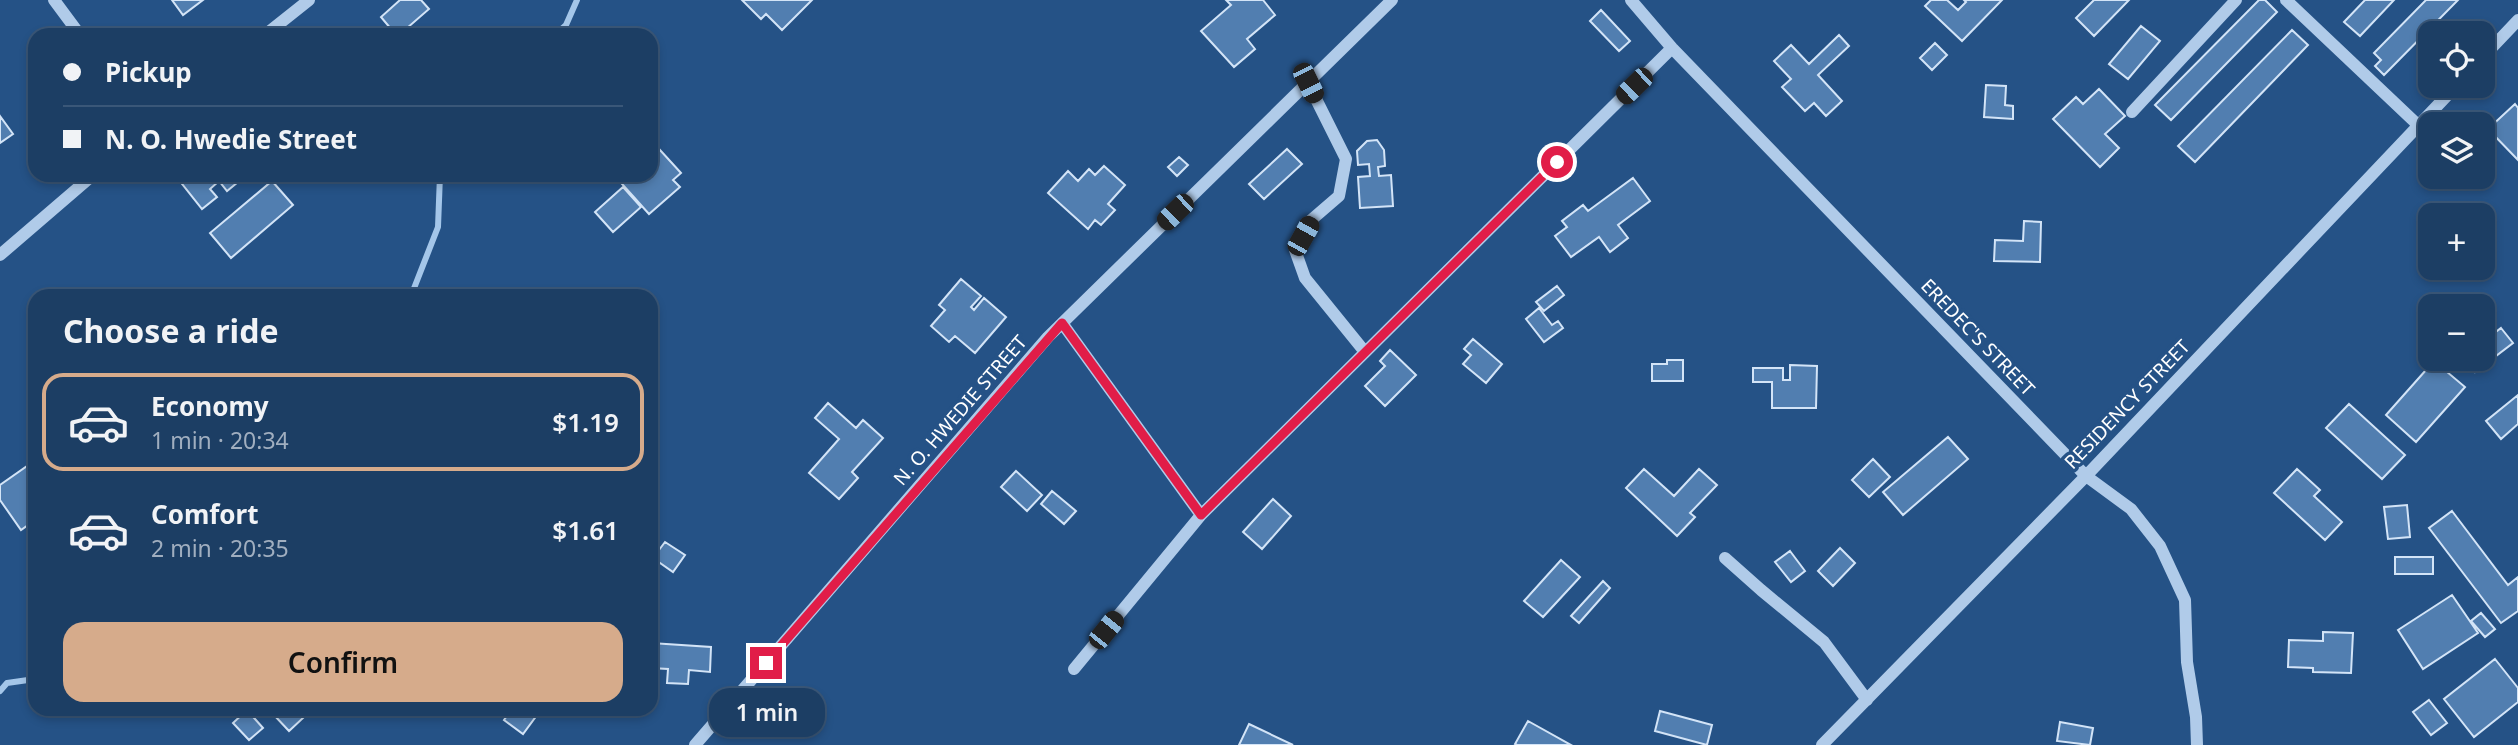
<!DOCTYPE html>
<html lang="en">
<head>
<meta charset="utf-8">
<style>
	:root { --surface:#1c3e64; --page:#29496d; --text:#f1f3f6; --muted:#a0aebf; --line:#3a5778; --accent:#d6ab8b }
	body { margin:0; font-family:"Noto Sans",sans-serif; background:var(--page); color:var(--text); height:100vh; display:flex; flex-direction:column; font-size:26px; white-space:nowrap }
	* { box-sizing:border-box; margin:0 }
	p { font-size:23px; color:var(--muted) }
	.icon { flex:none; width:38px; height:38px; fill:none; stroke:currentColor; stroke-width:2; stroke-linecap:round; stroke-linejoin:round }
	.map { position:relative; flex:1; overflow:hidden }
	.panel { position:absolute; left:28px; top:289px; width:630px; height:427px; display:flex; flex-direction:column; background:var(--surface); border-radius:21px; box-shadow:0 4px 10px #0003,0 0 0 2px var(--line) }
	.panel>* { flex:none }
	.banner { position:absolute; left:28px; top:28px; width:630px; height:154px; border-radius:21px; box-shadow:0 4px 10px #0003,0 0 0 2px var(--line); display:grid; align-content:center; height:154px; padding:0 35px; background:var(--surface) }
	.fabs { position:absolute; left:2418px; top:21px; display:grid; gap:14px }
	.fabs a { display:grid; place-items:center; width:77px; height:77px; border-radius:14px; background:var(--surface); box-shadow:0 4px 10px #0003,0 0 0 2px var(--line); font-size:35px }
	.end { position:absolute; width:32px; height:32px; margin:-16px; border:9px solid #e11d48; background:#fff; box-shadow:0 0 0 4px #fff }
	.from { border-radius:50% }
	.bubble { position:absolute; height:49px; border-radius:21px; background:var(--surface); box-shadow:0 4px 10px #0003,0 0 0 2px var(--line); font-size:23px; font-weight:600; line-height:49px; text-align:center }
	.car { position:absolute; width:21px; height:42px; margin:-21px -10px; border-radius:9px; box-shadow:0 0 5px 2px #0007; background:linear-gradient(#222 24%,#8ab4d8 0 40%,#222 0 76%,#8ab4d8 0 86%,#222 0) }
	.banner b { display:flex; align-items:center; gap:24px; height:66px; font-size:26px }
	.banner b+b { border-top:2px solid var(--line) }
	.banner i { width:18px; height:18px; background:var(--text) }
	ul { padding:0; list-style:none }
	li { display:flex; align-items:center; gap:21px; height:98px; margin:0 14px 10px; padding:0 21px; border:4px solid transparent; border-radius:21px }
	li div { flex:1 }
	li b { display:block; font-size:26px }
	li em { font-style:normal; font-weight:600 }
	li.on { border-color:var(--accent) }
	li>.icon { width:63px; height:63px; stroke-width:1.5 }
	h2 { padding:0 35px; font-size:32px; line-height:84px }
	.cta { display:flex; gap:14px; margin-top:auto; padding:14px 35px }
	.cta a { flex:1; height:80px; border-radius:21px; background:var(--accent); color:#111; font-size:28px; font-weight:600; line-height:80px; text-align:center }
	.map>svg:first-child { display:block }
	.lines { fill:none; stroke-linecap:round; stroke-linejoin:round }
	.stream { stroke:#a4c6e9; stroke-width:6 }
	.building { fill:#517eb0; stroke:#d3e4f7; stroke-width:2 }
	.minor { stroke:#b0cbe9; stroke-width:12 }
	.route { stroke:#e11d48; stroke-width:9 }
	.labels { text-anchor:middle; stroke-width:7; stroke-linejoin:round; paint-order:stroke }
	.street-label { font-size:19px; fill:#fff; stroke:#255286 }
</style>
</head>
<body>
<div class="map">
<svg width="2518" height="745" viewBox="0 0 2518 745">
	<rect width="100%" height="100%" fill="#255286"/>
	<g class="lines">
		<path class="stream" d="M 555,35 L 566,25 L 577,0
			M 411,296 L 438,227 L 440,175
			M 0,691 L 7,683 L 35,679"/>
	</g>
	<path class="building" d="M 172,0 L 203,0 L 183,15 Z
		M 400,0 L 421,0 L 429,9 L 399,35 L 396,35 L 381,17 Z
		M 742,0 L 812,0 L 782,30 L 766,14 L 761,19 Z
		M 1226,0 L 1263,0 L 1275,15 L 1247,39 L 1255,49 L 1234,67 L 1201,31 L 1231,5 Z
		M 1931,0 L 1947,0 L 1958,10 L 1966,2 L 1964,0 L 2002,0 L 1962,41 L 1925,6 Z
		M 2094,0 L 2129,0 L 2094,36 L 2076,18 Z
		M 2259,0 L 2265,0 L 2277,12 L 2171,120 L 2155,105 Z
		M 2365,0 L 2394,0 L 2360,36 L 2344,22 Z
		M 2426,0 L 2458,0 L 2384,75 L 2375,66 L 2381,60 L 2374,53 Z
		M 1601,10 L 1630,41 L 1619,51 L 1590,21 Z
		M 2141,26 L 2160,41 L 2128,79 L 2109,64 Z
		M 2292,30 L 2308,45 L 2195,162 L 2178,146 Z
		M 1839,35 L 1849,46 L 1818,75 L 1842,101 L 1826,116 L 1814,103 L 1805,111 L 1782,87 L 1791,79 L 1774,61 L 1791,45 L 1809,64 Z
		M 1935,43 L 1947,55 L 1932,70 L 1920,58 Z
		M 1986,85 L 2006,86 L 2005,105 L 2013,106 L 2013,119 L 1984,117 Z
		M 2099,89 L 2125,116 L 2105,134 L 2119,148 L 2100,167 L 2053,119 L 2076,97 L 2083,104 Z
		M 2515,104 L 2518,108 L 2518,160 L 2488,129 Z
		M 0,116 L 13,134 L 0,143 Z
		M 1377,140 L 1384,150 L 1385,166 L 1378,167 L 1379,176 L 1391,175 L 1393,206 L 1360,208 L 1358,177 L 1370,176 L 1369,164 L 1358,165 L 1357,151 L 1367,141 Z
		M 1287,149 L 1302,164 L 1264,199 L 1249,184 Z
		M 660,150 L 681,173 L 673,180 L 680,187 L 649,214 L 614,175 L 651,175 L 651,155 L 653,157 Z
		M 1179,157 L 1188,165 L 1177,176 L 1168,167 Z
		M 1104,166 L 1125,185 L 1108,204 L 1115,210 L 1101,225 L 1095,220 L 1088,229 L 1048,193 L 1068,171 L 1078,181 L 1089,169 L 1095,175 Z
		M 184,175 L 240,175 L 243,178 L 227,191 L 219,181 L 210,189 L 217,197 L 202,209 L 179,180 Z
		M 1633,178 L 1650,201 L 1618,225 L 1628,238 L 1610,252 L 1599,237 L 1571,257 L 1555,236 L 1567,227 L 1562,221 L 1583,205 L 1588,211 Z
		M 272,181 L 293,205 L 231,258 L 210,233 Z
		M 623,187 L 641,207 L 613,232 L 595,212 Z
		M 2024,221 L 2041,222 L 2040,262 L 1994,261 L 1995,240 L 2023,241 Z
		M 961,279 L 981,296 L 971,307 L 974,310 L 984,298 L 1006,317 L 975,353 L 955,336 L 949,342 L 931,326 L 945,310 L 939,305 Z
		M 1557,286 L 1564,295 L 1544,311 L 1536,302 Z
		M 1539,308 L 1552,325 L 1558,321 L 1563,328 L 1544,342 L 1526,319 Z
		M 2501,328 L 2513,343 L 2475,372 L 2465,359 L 2483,359 L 2483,342 Z
		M 1473,339 L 1502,364 L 1486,383 L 1463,364 L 1471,355 L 1464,349 Z
		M 1390,350 L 1416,375 L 1385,406 L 1365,386 L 1385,366 L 1380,361 Z
		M 1667,360 L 1683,360 L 1683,381 L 1652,381 L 1652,364 L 1667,364 Z
		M 2434,361 L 2465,387 L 2416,442 L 2386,415 Z
		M 1790,365 L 1817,366 L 1816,408 L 1772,408 L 1772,382 L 1753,382 L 1753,368 L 1783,368 L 1783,380 L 1790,380 Z
		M 2518,395 L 2518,424 L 2501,439 L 2486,421 Z
		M 828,403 L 856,428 L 863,420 L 883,438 L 852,472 L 858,478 L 839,499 L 809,473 L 839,439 L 815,418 Z
		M 2349,404 L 2405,455 L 2382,479 L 2326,428 Z
		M 1948,437 L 1968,459 L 1903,515 L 1883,492 Z
		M 1873,459 L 1890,477 L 1869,497 L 1852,480 Z
		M 30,464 L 35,472 L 35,520 L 21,530 L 0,500 L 0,485 Z
		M 1644,469 L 1674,496 L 1699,469 L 1717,485 L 1690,513 L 1695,517 L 1677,536 L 1626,488 Z
		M 2297,469 L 2320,490 L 2314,496 L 2342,522 L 2325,540 L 2274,493 Z
		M 1016,471 L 1042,495 L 1027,511 L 1001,487 Z
		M 1052,491 L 1076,511 L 1064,524 L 1041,504 Z
		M 1273,499 L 1291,516 L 1262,549 L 1243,532 Z
		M 2407,505 L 2410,537 L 2388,539 L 2384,507 Z
		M 2452,511 L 2508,585 L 2518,577 L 2518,611 L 2501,623 L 2429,528 Z
		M 665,542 L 685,555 L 673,572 L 653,558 Z
		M 1840,548 L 1855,563 L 1833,586 L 1818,571 Z
		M 1790,551 L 1805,571 L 1791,582 L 1775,562 Z
		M 2395,557 L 2433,557 L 2433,574 L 2395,574 Z
		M 1561,560 L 1580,577 L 1543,617 L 1524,601 Z
		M 1603,581 L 1610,588 L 1579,623 L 1571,616 Z
		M 2452,595 L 2478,633 L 2423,669 L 2398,630 Z
		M 2481,613 L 2495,629 L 2485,637 L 2471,621 Z
		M 2323,632 L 2353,633 L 2351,673 L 2313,672 L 2313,668 L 2288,667 L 2289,640 L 2323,641 Z
		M 651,643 L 711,647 L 710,672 L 689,670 L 688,684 L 667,683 L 668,669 L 651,668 Z
		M 2495,659 L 2518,688 L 2518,702 L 2474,737 L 2444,699 Z
		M 2429,700 L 2447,723 L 2431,735 L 2413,712 Z
		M 281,709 L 295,709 L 303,718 L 289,731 L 274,715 Z
		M 512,709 L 537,709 L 540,711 L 523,734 L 504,720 Z
		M 247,710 L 263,728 L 249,740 L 233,723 Z
		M 1660,711 L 1712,725 L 1707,745 L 1655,731 Z
		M 1528,721 L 1571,745 L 1517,745 L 1515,744 Z
		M 2060,722 L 2093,728 L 2090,745 L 2057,741 Z
		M 1249,724 L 1293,745 L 1239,745 Z"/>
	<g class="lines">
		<path class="minor" d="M 54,0 L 80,35
			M 1631,0 L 1672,48 L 2086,476 L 2131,509 L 2160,546 L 2185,600 L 2187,662 L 2196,717 L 2197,745
			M 2286,0 L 2418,125
			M 265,35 L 309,0
			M 2483,57 L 2518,20
			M 1308,83 L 1346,159 L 1339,196 L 1310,221 L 1295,250 L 1305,278 L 1365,352
			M 2132,112 L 2236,0
			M 0,255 L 93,175
			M 1062,323 L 1201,515
			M 1725,558 L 1761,590 L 1824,642 L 1867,700
			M 1074,669 L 1201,515 L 1672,48
			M 695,745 L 1048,337 L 1392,0
			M 1822,745 L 2086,476 L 2456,86"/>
	</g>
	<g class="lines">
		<path class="route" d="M 766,663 L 1062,323 L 1201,515 L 1557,162"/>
	</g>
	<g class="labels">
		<g class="street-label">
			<text transform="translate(1978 337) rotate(46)" y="7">EREDEC'S STREET</text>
			<text transform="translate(2127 404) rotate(-46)" y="7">RESIDENCY STREET</text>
			<text transform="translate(960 410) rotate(-49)" y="7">N. O. HWEDIE STREET</text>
		</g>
	</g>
</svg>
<div class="fabs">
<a><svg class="icon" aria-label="locate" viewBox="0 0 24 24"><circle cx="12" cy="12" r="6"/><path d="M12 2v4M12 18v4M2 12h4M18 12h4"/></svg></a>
<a><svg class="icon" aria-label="layers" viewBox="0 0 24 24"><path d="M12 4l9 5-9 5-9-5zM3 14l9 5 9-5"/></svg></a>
<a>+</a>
<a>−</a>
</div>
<i class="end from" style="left:1557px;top:162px"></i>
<i class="end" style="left:766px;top:663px"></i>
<div class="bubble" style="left:709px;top:688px;width:116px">1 min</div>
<i class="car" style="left:1308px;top:83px;rotate:154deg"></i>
<i class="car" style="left:1634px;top:86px;rotate:226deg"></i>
<i class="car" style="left:1175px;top:212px;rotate:226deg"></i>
<i class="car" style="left:1303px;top:236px;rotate:29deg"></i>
<i class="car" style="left:1106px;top:630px;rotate:39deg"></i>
<div class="banner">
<b><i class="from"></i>Pickup</b>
<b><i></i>N. O. Hwedie Street</b>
</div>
<section class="panel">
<h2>Choose a ride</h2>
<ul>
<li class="on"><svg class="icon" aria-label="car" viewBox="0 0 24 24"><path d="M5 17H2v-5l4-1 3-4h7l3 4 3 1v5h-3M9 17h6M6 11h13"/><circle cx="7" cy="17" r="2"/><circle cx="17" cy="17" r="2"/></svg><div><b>Economy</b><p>1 min · 20:34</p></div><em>$1.19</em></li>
<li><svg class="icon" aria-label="car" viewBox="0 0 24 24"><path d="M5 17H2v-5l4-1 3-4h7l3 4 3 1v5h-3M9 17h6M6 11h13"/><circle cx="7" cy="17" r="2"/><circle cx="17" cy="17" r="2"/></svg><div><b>Comfort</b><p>2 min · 20:35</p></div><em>$1.61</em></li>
</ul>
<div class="cta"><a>Confirm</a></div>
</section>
</div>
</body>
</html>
